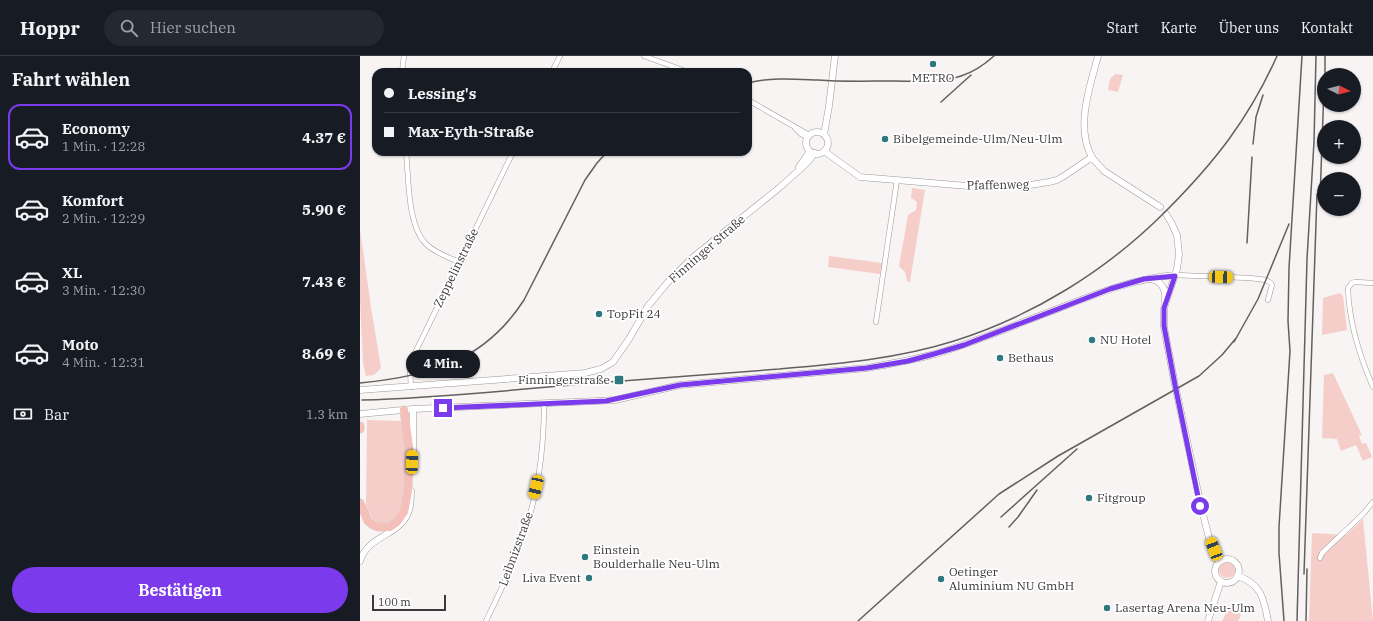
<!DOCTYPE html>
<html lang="de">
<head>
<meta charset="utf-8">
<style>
	:root { --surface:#171b24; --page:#242831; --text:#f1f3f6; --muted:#9ea1a6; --line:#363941; --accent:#7c3aed }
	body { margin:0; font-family:"IBM Plex Serif",serif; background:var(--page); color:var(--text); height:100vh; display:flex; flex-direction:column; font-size:15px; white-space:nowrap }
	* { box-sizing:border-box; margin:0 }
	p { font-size:13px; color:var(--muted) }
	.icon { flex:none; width:22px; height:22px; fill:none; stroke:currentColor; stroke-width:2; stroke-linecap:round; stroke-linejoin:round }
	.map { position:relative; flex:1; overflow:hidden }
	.sheet { display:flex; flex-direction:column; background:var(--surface); width:360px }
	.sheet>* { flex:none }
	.banner { position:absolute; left:12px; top:12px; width:380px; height:88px; border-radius:12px; box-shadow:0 1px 3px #0004; display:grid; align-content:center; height:88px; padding:0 12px; background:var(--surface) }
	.needle { width:26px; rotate:96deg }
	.buttons { position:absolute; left:957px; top:12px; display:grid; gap:8px }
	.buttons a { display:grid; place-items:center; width:44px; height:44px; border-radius:50%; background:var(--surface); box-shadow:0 1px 3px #0004; font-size:20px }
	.scale { position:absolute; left:12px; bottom:10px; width:74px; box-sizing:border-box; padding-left:4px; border:2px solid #3a3838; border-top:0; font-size:11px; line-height:14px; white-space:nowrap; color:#3a3838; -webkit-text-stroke:3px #fff; paint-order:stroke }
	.end { position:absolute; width:18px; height:18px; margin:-9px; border:5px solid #7c3aed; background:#fff; box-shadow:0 0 0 2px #fff }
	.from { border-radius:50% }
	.bubble { position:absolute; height:28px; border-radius:14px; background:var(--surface); box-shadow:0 1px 3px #0004; font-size:13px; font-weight:800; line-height:28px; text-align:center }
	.car { position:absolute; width:12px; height:24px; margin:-12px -6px; border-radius:5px; box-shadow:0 0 3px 1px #0007; background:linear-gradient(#f5c518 24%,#345 0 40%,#f5c518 0 76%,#345 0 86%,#f5c518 0) }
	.banner b { display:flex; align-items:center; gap:14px; height:38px; font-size:15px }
	.banner b+b { border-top:1px solid var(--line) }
	.banner i { width:10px; height:10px; background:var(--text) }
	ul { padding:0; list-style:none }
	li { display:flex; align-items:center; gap:12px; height:66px; margin:0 8px 6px; padding:0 4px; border:2px solid transparent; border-radius:12px }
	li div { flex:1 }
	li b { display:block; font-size:15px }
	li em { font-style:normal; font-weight:800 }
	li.current { border-color:var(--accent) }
	li>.icon { width:36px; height:36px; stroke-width:1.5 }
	h2 { padding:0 12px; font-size:18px; line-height:48px }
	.pay { display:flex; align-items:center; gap:10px; height:44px; padding:0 12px; font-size:15px }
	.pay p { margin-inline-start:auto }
	.button { display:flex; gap:8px; margin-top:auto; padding:8px 12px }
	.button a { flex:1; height:46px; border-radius:24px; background:var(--accent); color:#fff; font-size:16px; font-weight:800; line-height:46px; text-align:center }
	header { display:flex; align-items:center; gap:24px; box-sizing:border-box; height:56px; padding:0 20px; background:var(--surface); border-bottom:1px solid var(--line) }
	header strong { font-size:19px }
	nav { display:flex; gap:22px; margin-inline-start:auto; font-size:14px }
	.search { width:280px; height:36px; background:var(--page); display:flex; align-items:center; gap:10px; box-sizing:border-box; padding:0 14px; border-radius:22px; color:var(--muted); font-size:15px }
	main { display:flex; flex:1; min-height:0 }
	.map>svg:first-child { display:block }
	.green { fill:#f5ceca }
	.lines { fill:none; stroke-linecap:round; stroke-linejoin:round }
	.street-casing { stroke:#9c9897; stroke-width:5.5 }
	.secondary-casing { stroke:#9c9897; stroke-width:7 }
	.highway-casing { stroke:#d4d3d3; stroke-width:9 }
	.street { stroke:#fff; stroke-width:4.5 }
	.secondary { stroke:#fff; stroke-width:6 }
	.highway { stroke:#f5bfba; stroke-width:8 }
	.rail { stroke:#636060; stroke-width:1.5 }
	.route { stroke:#7c3aed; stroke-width:5 }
	.poi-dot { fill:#307880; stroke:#fff; stroke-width:1.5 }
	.labels { text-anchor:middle; stroke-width:3.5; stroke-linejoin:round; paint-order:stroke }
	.poi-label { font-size:12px; fill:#3a3838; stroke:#fff; text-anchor:start }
	.street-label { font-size:12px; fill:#3a3838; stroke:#fff }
</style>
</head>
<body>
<header>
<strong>Hoppr</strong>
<div class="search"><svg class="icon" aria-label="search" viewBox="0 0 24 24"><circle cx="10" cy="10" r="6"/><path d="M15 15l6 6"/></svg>Hier suchen</div>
<nav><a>Start</a><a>Karte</a><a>Über uns</a><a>Kontakt</a></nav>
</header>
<main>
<section class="sheet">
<h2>Fahrt wählen</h2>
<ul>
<li class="current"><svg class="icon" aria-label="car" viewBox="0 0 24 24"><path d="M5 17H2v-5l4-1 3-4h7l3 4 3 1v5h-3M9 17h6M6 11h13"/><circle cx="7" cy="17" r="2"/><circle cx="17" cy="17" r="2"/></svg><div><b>Economy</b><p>1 Min. · 12:28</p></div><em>4.37 €</em></li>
<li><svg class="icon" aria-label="car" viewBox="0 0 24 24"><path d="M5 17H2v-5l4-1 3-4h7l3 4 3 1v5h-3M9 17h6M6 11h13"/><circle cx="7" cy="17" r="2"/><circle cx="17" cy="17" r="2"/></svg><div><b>Komfort</b><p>2 Min. · 12:29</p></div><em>5.90 €</em></li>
<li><svg class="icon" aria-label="car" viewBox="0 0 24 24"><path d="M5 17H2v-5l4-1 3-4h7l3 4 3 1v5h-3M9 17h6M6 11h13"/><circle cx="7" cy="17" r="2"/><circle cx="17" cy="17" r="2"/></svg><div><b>XL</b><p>3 Min. · 12:30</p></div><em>7.43 €</em></li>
<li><svg class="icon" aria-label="car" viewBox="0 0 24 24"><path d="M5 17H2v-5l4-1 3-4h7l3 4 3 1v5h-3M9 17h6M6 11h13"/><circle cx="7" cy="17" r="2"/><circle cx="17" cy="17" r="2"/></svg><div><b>Moto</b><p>4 Min. · 12:31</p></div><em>8.69 €</em></li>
</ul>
<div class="pay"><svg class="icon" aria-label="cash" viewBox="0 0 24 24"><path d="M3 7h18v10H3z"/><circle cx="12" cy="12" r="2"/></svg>Bar<p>1.3 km</p></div>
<div class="button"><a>Bestätigen</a></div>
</section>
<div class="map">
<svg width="1013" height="565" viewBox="0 0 1013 565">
	<rect width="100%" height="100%" fill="#f9f4f4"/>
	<path class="green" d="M 755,18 L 763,19 L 758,36 L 748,34 L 750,23 Z
		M 552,132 L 565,134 L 550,226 L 547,225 L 545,216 L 539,210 L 548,159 L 556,154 L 557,146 L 551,142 Z
		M 0,173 L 11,251 L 21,312 L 14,319 L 6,320 L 3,308 L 0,243 Z
		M 469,200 L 522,207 L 520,218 L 468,211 Z
		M 980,237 L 983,240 L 987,274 L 962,279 L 963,242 Z
		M 973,317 L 1002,379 L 999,380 L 1002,388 L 1006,387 L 1012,401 L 1003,405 L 996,389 L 981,395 L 977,383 L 962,382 L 964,319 Z
		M 7,364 L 42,365 L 45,387 L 46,427 L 41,457 L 31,467 L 16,468 L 12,462 L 6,449 Z
		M 1003,463 L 1013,565 L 949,565 L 952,477 L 986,479 Z
		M859 514a8 8 0 1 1 16 0a8 8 0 1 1-16 0Z
		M 871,547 L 881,559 L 878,565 L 862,565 Z"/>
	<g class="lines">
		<g class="street-casing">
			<path id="street" d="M 284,0 L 328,16
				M 42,16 L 44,0
				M 192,16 L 200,0
				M 388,44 L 449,79
				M 435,72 L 441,78 L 447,81
				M 46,96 C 49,122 47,169 66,188 C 75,197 88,201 99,206
				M 815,219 L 890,222 L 906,224 L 911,227 L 912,229 L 908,244
				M 1013,227 L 995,226 L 992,227 L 988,232 C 989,266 999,299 1013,331
				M 516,266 L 537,124
				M 51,331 L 50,314 L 54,299 L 153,96
				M 960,502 L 962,497 L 1003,458 L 1013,446
				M 126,565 C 139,538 152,512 162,483 C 178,440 184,393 184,348"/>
		</g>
		<g class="secondary-casing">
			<path id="secondary" d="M 738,0 C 730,30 715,72 732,101 C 735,106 740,110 744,115 L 800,151
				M446 87a11 11 0 1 1 22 0a11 11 0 1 1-22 0Z
				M 464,79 L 469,50 L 475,0
				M 464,95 L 500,121 L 608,130 L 670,129 L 689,126 L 697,124 L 704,120 L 732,101
				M 439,111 L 450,95
				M 806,158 L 811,166 L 817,179 L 819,198 L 817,213 L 804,252 L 804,271 L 815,329 L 841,450 L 849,482 L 860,505
				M 791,223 C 802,225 806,234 805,245
				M 0,334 L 225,317 L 241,313 L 253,306 L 269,283 L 288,250 L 308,226 L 332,202 L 419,132 L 446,108 L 455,97
				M 0,358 L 53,353 L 237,345 L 255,344 L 320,329 L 507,312 C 530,308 553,304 575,298 C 612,287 648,272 684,258 C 727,242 768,223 815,219
				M 53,396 L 53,353
				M855 515a12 12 0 1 1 24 0a12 12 0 1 1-24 0Z
				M 0,505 C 8,479 39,480 48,457 C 51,450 51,442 51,435
				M 877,520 C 901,527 904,543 908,565
				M 848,565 L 861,525"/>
		</g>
		<g class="highway-casing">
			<path id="highway" d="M 0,370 L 0,373
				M 0,447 L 8,465 L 13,469 L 18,471 L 30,471 L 37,466 L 44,456 L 48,435 L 49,391 L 44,354"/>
		</g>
		<use href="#street" class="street"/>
		<use href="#secondary" class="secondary"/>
		<use href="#highway" class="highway"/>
		<path class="rail" d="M 965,19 L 965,0
			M 388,27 C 411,21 434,23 458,24 C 483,26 509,25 534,25 C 556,25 579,27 601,20 C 614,16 624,9 634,0
			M 581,46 L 611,19
			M 893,88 L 896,61 L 903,39
			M 960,143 L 964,32
			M 887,187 L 892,101
			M 874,286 L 898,243 L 929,168
			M 0,327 C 70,320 124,306 164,244 L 225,124 L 237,107 L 247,96
			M 2,344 C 89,342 176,331 262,325 C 315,321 367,317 419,313 C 477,308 537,303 594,285 C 673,260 746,215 805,156 C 854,107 889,63 917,0
			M 641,461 L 717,393
			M 649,471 L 658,461 L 677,434
			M 944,518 L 957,138
			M 498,565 L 639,438 L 698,400 L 839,320 L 862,299 L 877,281
			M 924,565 L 919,497 L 919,471 L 930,295 L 928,265 L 929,212 L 942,0
			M 937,565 L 947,203 L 954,86 L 956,0
			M 946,565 L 947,513"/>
	</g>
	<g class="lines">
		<path class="route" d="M 83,352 L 246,345 L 320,329 L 507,312 L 548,305 L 574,298 L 604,289 L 750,233 L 784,223 L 815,220 L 804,252 L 804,270 L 815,329 L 840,450"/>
	</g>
	<g class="poi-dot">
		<circle cx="573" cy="8" r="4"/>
		<circle cx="525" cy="83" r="4"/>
		<circle cx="239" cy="258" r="4"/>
		<circle cx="732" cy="284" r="4"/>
		<circle cx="640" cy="302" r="4"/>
		<rect x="254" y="319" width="10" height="10" rx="2"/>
		<circle cx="729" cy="442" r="4"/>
		<circle cx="225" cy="501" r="4"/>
		<circle cx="229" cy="522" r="4"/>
		<circle cx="581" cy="523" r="4"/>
		<circle cx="747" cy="552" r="4"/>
	</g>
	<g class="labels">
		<g class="poi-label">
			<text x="573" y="26" text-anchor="middle">METRO</text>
			<text x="533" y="87">Bibelgemeinde-Ulm/Neu-Ulm</text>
			<text x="247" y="262">TopFit 24</text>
			<text x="740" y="288">NU Hotel</text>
			<text x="648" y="306">Bethaus</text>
			<text x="250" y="328" text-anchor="end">Finningerstraße</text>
			<text x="737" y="446">Fitgroup</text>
			<text x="233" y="498">Einstein<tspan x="233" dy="14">Boulderhalle Neu-Ulm</tspan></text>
			<text x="589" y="520">Oetinger<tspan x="589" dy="14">Aluminium NU GmbH</tspan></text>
			<text x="221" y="526" text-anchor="end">Liva Event</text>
			<text x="755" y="556">Lasertag Arena Neu-Ulm</text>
		</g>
		<g class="street-label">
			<text transform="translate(638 129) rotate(-1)" y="4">Pfaffenweg</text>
			<text transform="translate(347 193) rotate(-41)" y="4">Finninger Straße</text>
			<text transform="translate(96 212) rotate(-64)" y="4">Zeppelinstraße</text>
			<text transform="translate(156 493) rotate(-70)" y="4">Leibnizstraße</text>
		</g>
	</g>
</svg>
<div class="buttons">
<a><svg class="needle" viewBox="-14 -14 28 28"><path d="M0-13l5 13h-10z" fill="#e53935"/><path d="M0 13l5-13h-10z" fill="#9ea1a6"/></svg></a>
<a>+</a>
<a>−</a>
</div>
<div class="scale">100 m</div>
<i class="end from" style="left:840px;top:450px"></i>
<i class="end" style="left:83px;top:352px"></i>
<div class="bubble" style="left:46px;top:294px;width:74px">4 Min.</div>
<i class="car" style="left:861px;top:221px;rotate:92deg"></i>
<i class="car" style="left:52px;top:406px;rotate:2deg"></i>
<i class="car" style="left:176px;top:431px;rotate:193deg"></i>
<i class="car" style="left:854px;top:493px;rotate:339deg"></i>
<div class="banner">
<b><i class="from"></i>Lessing's</b>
<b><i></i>Max-Eyth-Straße</b>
</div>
</div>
</main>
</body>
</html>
